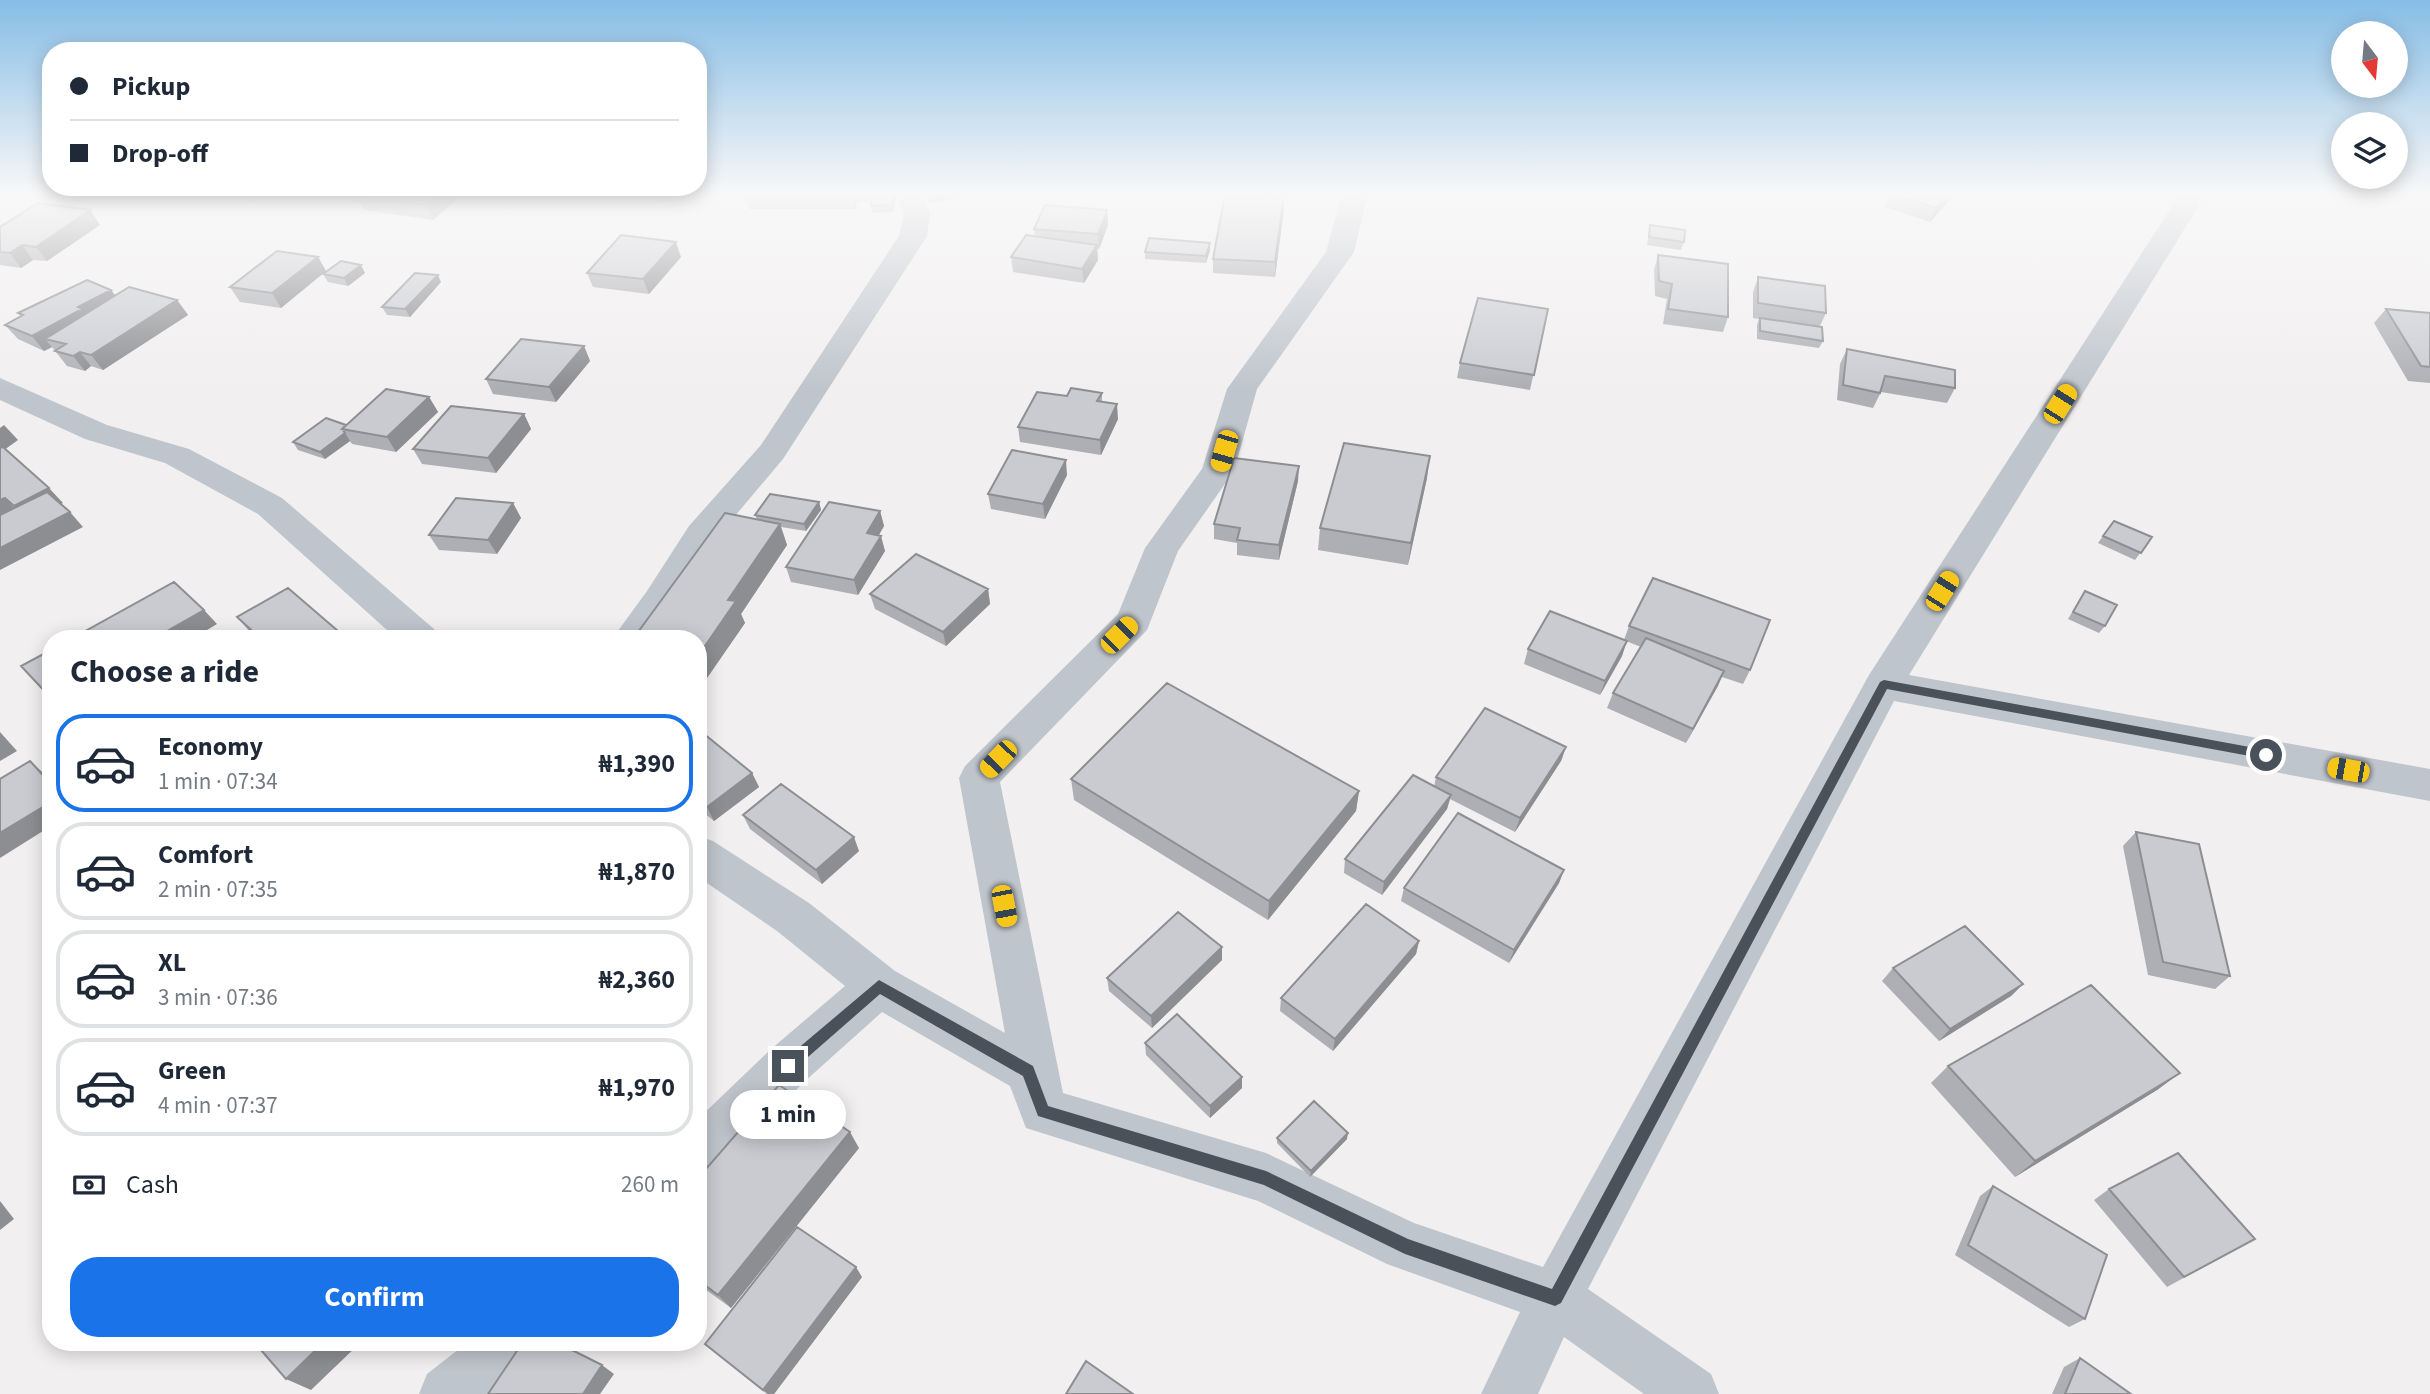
<!DOCTYPE html>
<html lang="en">
<head>
<meta charset="utf-8">
<style>
	:root { --surface:#fff; --page:#f6f6f7; --text:#1f2937; --muted:#747a83; --line:#e0e1e3; --accent:#1a73e8 }
	body { margin:0; font-family:"Source Sans 3",sans-serif; background:var(--page); color:var(--text); height:100vh; display:flex; flex-direction:column; font-size:26px; white-space:nowrap }
	* { box-sizing:border-box; margin:0 }
	p { font-size:23px; color:var(--muted) }
	.icon { flex:none; width:38px; height:38px; fill:none; stroke:currentColor; stroke-width:2; stroke-linecap:round; stroke-linejoin:round }
	.map { position:relative; flex:1; overflow:hidden }
	.sheet { position:absolute; left:42px; top:630px; width:665px; height:721px; display:flex; flex-direction:column; background:var(--surface); border-radius:28px; box-shadow:0 4px 18px #0003 }
	.sheet>* { flex:none }
	.hud { position:absolute; left:42px; top:42px; width:665px; height:154px; border-radius:28px; box-shadow:0 4px 18px #0003; display:grid; align-content:center; height:154px; padding:0 28px; background:var(--surface) }
	.needle { width:46px; rotate:164deg }
	.controls { position:absolute; left:2331px; top:21px; display:grid; gap:14px }
	.controls a { display:grid; place-items:center; width:77px; height:77px; border-radius:50%; background:var(--surface); box-shadow:0 4px 18px #0003; font-size:35px }
	.end { position:absolute; width:32px; height:32px; margin:-16px; border:9px solid #49515a; background:#fff; box-shadow:0 0 0 4px #fff }
	.from { border-radius:50% }
	.bubble { position:absolute; height:49px; border-radius:24px; background:var(--surface); box-shadow:0 4px 18px #0003; font-size:23px; font-weight:700; line-height:49px; text-align:center }
	.car { position:absolute; width:21px; height:42px; margin:-21px -10px; border-radius:9px; box-shadow:0 0 5px 2px #0007; background:linear-gradient(#f5c518 24%,#345 0 40%,#f5c518 0 76%,#345 0 86%,#f5c518 0) }
	.hud b { display:flex; align-items:center; gap:24px; height:66px; font-size:26px }
	.hud b+b { border-top:2px solid var(--line) }
	.hud i { width:18px; height:18px; background:var(--text) }
	ul { padding:0; list-style:none }
	li { display:flex; align-items:center; gap:21px; height:98px; margin:0 14px 10px; padding:0 14px; border:4px solid var(--line); border-radius:28px }
	li div { flex:1 }
	li b { display:block; font-size:26px }
	li em { font-style:normal; font-weight:700 }
	li.selected { border-color:var(--accent) }
	li>.icon { width:63px; height:63px; stroke-width:1.5 }
	h2 { padding:0 28px; font-size:32px; line-height:84px }
	.pay { display:flex; align-items:center; gap:18px; height:77px; padding:0 28px; font-size:26px }
	.pay p { margin-inline-start:auto }
	.button { display:flex; gap:14px; margin-top:auto; padding:14px 28px }
	.button a { flex:1; height:80px; border-radius:28px; background:var(--accent); color:#fff; font-size:28px; font-weight:700; line-height:80px; text-align:center }
	.map>svg:first-child { display:block }
	.lines { fill:none; stroke-linecap:round; stroke-linejoin:round }
	.minor { fill:#bfc5cc; fill-rule:evenodd }
	.wall { fill:#adafb4 }
	.shaded-wall { fill:#8d8e92 }
	.building { fill:#c9cbd1; stroke:#8d8e92; stroke-width:2 }
	.route { fill:#49515a }
</style>
</head>
<body>
<div class="map">
<svg width="2430" height="1394" viewBox="0 0 2430 1394">
	<rect width="100%" height="100%" fill="#f1efef"/>
	<g class="lines">
		<path class="minor" d="M 897,194 L 923,194 L 930,213 L 927,236 L 783,459 L 713,542 L 673,609 L 651,639 L 612,639 L 647,591 L 689,526 L 761,445 L 899,236 L 904,213 Z
			M 1342,194 L 1368,194 L 1354,252 L 1257,389 L 1234,471 L 1178,551 L 1147,630 L 1000,782 L 1063,1093 L 1266,1153 L 1414,1223 L 1543,1267 L 1869,675 L 2180,194 L 2206,194 L 1909,675 L 2430,769 L 2430,801 L 1894,701 L 1588,1289 L 1711,1374 L 1719,1394 L 1644,1394 L 1564,1337 L 1538,1394 L 1481,1394 L 1520,1312 L 1387,1264 L 1258,1201 L 1026,1128 L 1010,1086 L 882,1012 L 804,1082 L 716,1171 L 698,1178 L 698,1119 L 770,1050 L 845,986 L 777,931 L 698,877 L 698,836 L 713,841 L 809,903 L 895,971 L 1005,1033 L 959,778 L 965,766 L 1118,614 L 1145,548 L 1202,469 L 1227,389 L 1326,252 Z
			M 0,378 L 107,425 L 189,449 L 282,498 L 434,629 L 439,639 L 397,639 L 258,514 L 165,463 L 85,439 L 0,400 Z
			M 468,1342 L 539,1342 L 531,1361 L 491,1394 L 419,1394 L 427,1374 Z"/>
	</g>
	<path class="wall" d="M 463,194 L 433,220 L 364,210 L 356,196 Z
		M 745,194 L 897,194 L 893,212 L 872,213 L 871,206 L 872,202 L 857,202 L 855,209 L 749,209 Z
		M 1284,194 L 1284,209 L 1275,277 L 1213,273 L 1213,259 Z
		M 1891,194 L 1955,194 L 1930,222 L 1885,207 Z
		M 90,210 L 100,225 L 47,261 L 33,260 L 21,268 L 0,265 L 0,227 Z
		M 1107,210 L 1108,225 L 1099,249 L 1097,249 L 1098,260 L 1084,283 L 1013,272 L 1011,257 L 1035,236 L 1034,229 Z
		M 1650,225 L 1684,242 L 1681,250 L 1647,245 Z
		M 1210,250 L 1206,263 L 1145,259 L 1145,252 Z
		M 1658,255 L 1728,317 L 1723,332 L 1663,324 L 1667,299 L 1655,296 L 1654,270 Z
		M 318,257 L 326,271 L 281,308 L 240,302 L 230,287 Z
		M 681,257 L 649,294 L 593,287 L 587,273 Z
		M 365,273 L 348,286 L 328,282 L 323,274 Z
		M 1758,277 L 1826,313 L 1820,326 L 1823,341 L 1819,348 L 1757,339 L 1757,325 L 1759,319 L 1753,318 L 1753,292 Z
		M 441,282 L 410,317 L 387,315 L 382,307 Z
		M 111,290 L 115,295 L 177,300 L 188,315 L 103,370 L 91,366 L 85,371 L 67,366 L 52,347 L 44,351 L 18,339 L 5,325 L 21,317 L 18,313 Z
		M 1548,309 L 1530,390 L 1457,378 L 1460,363 Z
		M 2386,309 L 2430,313 L 2430,383 L 2408,381 L 2374,323 Z
		M 584,346 L 590,361 L 556,402 L 493,394 L 486,379 Z
		M 1847,349 L 1955,388 L 1947,403 L 1881,392 L 1873,408 L 1837,400 L 1840,364 Z
		M 1102,393 L 1102,402 L 1118,419 L 1101,455 L 1020,442 L 1018,427 L 1067,396 Z
		M 429,397 L 438,412 L 396,452 L 352,444 L 350,441 L 325,459 L 298,450 L 293,442 Z
		M 524,414 L 531,429 L 496,473 L 422,464 L 413,449 Z
		M 1067,475 L 1045,519 L 991,509 L 988,494 Z
		M 1427,478 L 1408,565 L 1318,550 L 1320,528 Z
		M 1298,481 L 1279,560 L 1237,555 L 1237,543 L 1214,539 L 1214,524 Z
		M 819,502 L 821,510 L 806,531 L 781,527 L 787,545 L 741,614 L 745,623 L 698,691 L 698,639 L 757,519 L 755,515 Z
		M 513,503 L 521,518 L 497,554 L 439,550 L 429,535 Z
		M 880,511 L 884,526 L 879,535 L 885,551 L 858,595 L 791,582 L 786,567 Z
		M 2114,521 L 2152,537 L 2135,560 L 2098,543 Z
		M 988,589 L 990,604 L 946,646 L 875,609 L 870,594 Z
		M 2085,591 L 2105,626 L 2099,633 L 2068,619 Z
		M 237,617 L 345,637 L 346,639 L 257,639 L 250,632 Z
		M 1629,626 L 1750,670 L 1743,684 L 1722,677 L 1686,743 L 1607,708 L 1613,693 L 1641,647 L 1626,641 L 1622,656 L 1600,695 L 1524,664 L 1528,649 L 1624,640 Z
		M 698,729 L 752,773 L 759,787 L 714,821 L 698,808 Z
		M 1566,747 L 1561,761 L 1515,832 L 1450,799 L 1447,809 L 1382,895 L 1344,873 L 1345,859 L 1434,787 L 1436,777 Z
		M 1071,779 L 1359,791 L 1356,811 L 1268,920 L 1074,800 Z
		M 743,815 L 859,851 L 822,884 L 750,829 Z
		M 2136,832 L 2230,976 L 2215,989 L 2148,975 L 2123,846 Z
		M 1564,870 L 1559,883 L 1509,963 L 1401,901 L 1404,888 Z
		M 1419,941 L 1416,954 L 1333,1051 L 1280,1011 L 1281,998 Z
		M 1222,947 L 1222,960 L 1152,1028 L 1109,991 L 1107,978 Z
		M 1893,968 L 2023,984 L 2011,996 L 1939,1041 L 1882,981 Z
		M 1145,1043 L 1242,1077 L 1242,1088 L 1210,1118 L 1146,1055 Z
		M 1948,1066 L 2180,1073 L 2157,1090 L 2015,1177 L 1931,1083 Z
		M 1277,1138 L 1347,1139 L 1310,1177 L 1277,1143 Z
		M 859,1148 L 731,1308 L 698,1284 L 698,1178 Z
		M 1993,1186 L 2085,1319 L 2069,1327 L 1955,1255 L 1980,1196 Z
		M 2109,1189 L 2255,1239 L 2167,1287 L 2094,1200 Z
		M 862,1277 L 774,1394 L 767,1394 L 705,1344 Z
		M 2080,1358 L 2131,1394 L 2052,1394 L 2064,1367 Z"/>
	<path class="shaded-wall" d="M 439,194 L 463,194 L 433,220 L 426,205 Z
		M 852,194 L 855,194 L 857,202 L 855,209 Z
		M 894,194 L 897,194 L 893,212 L 892,205 Z
		M 937,194 L 957,194 L 958,198 L 929,203 L 928,195 Z
		M 1284,194 L 1284,209 L 1275,277 L 1275,262 Z
		M 1949,194 L 1955,194 L 1930,222 L 1936,208 Z
		M 90,210 L 100,225 L 47,261 L 36,247 Z
		M 1107,210 L 1108,225 L 1099,249 L 1098,234 Z
		M 676,242 L 681,257 L 649,294 L 643,279 Z
		M 1210,243 L 1210,250 L 1206,263 L 1206,256 Z
		M 22,245 L 33,260 L 21,268 L 10,253 Z
		M 1097,245 L 1098,260 L 1084,283 L 1082,269 Z
		M 318,257 L 326,271 L 281,308 L 272,293 Z
		M 361,265 L 365,273 L 348,286 L 344,278 Z
		M 438,275 L 441,282 L 410,317 L 405,309 Z
		M 111,290 L 122,305 L 45,339 L 52,347 L 44,351 L 32,336 L 78,307 Z
		M 177,300 L 188,315 L 103,370 L 91,355 Z
		M 584,346 L 590,361 L 556,402 L 549,387 Z
		M 80,352 L 91,366 L 85,371 L 73,356 Z
		M 429,397 L 438,412 L 396,452 L 387,437 Z
		M 1117,404 L 1118,419 L 1101,455 L 1100,440 Z
		M 524,414 L 531,429 L 496,473 L 488,458 Z
		M 4,425 L 18,440 L 0,453 L 0,428 Z
		M 345,433 L 350,441 L 325,459 L 320,452 Z
		M 1430,456 L 1427,478 L 1408,565 L 1411,543 Z
		M 1066,460 L 1067,475 L 1045,519 L 1043,504 Z
		M 1299,466 L 1298,481 L 1279,560 L 1279,545 Z
		M 49,488 L 63,503 L 27,521 L 14,506 Z
		M 5,498 L 19,513 L 0,522 L 0,500 Z
		M 819,502 L 821,510 L 806,531 L 804,524 Z
		M 513,503 L 521,518 L 497,554 L 488,540 Z
		M 880,511 L 884,526 L 871,548 L 867,533 Z
		M 70,512 L 83,527 L 0,570 L 0,548 Z
		M 780,524 L 787,545 L 741,614 L 745,623 L 698,691 L 698,656 L 728,600 Z
		M 881,536 L 885,551 L 858,595 L 854,580 Z
		M 988,589 L 990,604 L 946,646 L 943,632 Z
		M 204,610 L 217,624 L 192,639 L 153,639 Z
		M 1627,641 L 1622,656 L 1600,695 L 1605,681 Z
		M 1724,671 L 1718,686 L 1686,743 L 1693,729 Z
		M 0,732 L 17,751 L 0,761 Z
		M 1566,747 L 1561,761 L 1515,832 L 1520,818 Z
		M 30,761 L 51,780 L 51,784 Z
		M 752,773 L 759,787 L 714,821 L 707,807 Z
		M 1359,791 L 1356,811 L 1268,920 L 1269,901 Z
		M 1451,795 L 1447,809 L 1382,895 L 1384,882 Z
		M 51,802 L 51,826 L 0,858 L 0,833 Z
		M 854,837 L 859,851 L 822,884 L 816,870 Z
		M 1564,870 L 1559,883 L 1509,963 L 1514,950 Z
		M 1419,941 L 1416,954 L 1333,1051 L 1335,1039 Z
		M 1222,947 L 1222,960 L 1152,1028 L 1151,1016 Z
		M 2023,984 L 2011,996 L 1939,1041 L 1950,1029 Z
		M 2180,1073 L 2157,1090 L 2015,1177 L 2035,1161 Z
		M 1242,1077 L 1242,1088 L 1210,1118 L 1210,1106 Z
		M 850,1132 L 859,1148 L 731,1308 L 718,1295 Z
		M 1348,1133 L 1347,1139 L 1310,1177 L 1311,1171 Z
		M 0,1201 L 14,1219 L 0,1230 Z
		M 856,1267 L 862,1277 L 774,1394 L 768,1394 L 763,1390 Z
		M 324,1342 L 361,1342 L 311,1390 L 286,1379 Z
		M 602,1365 L 614,1374 L 600,1394 L 583,1394 Z"/>
	<path class="building" d="M 359,194 L 439,194 L 426,205 L 356,196 Z
		M 745,194 L 852,194 L 745,195 Z
		M 873,194 L 894,194 L 892,205 L 871,206 Z
		M 1225,194 L 1284,194 L 1275,262 L 1213,259 Z
		M 1895,194 L 1949,194 L 1936,208 Z
		M 38,203 L 90,210 L 36,247 L 22,245 L 10,253 L 0,252 L 0,227 Z
		M 1045,205 L 1107,210 L 1098,234 L 1034,229 Z
		M 1650,225 L 1685,230 L 1684,242 L 1649,237 Z
		M 621,235 L 676,242 L 643,279 L 587,273 Z
		M 1026,235 L 1097,245 L 1082,269 L 1011,257 Z
		M 1149,238 L 1210,243 L 1206,256 L 1145,252 Z
		M 277,251 L 318,257 L 272,293 L 230,287 Z
		M 1658,255 L 1728,264 L 1728,317 L 1668,309 L 1672,284 L 1659,281 Z
		M 341,261 L 361,265 L 344,278 L 323,274 Z
		M 415,273 L 438,275 L 405,309 L 382,307 Z
		M 1758,277 L 1825,286 L 1826,313 L 1758,303 Z
		M 87,280 L 111,290 L 78,307 L 82,309 L 32,336 L 5,325 L 23,315 L 18,313 Z
		M 129,287 L 177,300 L 91,355 L 80,352 L 73,356 L 55,351 L 66,344 L 45,339 Z
		M 1478,298 L 1548,309 L 1534,375 L 1460,363 Z
		M 2386,309 L 2430,313 L 2430,367 L 2421,366 Z
		M 1760,318 L 1822,327 L 1823,341 L 1760,331 Z
		M 521,339 L 584,346 L 549,387 L 486,379 Z
		M 1847,349 L 1955,370 L 1955,388 L 1885,376 L 1880,393 L 1843,385 Z
		M 1071,388 L 1102,393 L 1097,401 L 1117,404 L 1100,440 L 1018,427 L 1037,392 L 1067,396 Z
		M 386,389 L 429,397 L 387,437 L 342,429 Z
		M 451,406 L 524,414 L 488,458 L 413,449 Z
		M 326,418 L 346,425 L 342,429 L 345,433 L 320,452 L 293,442 Z
		M 1344,443 L 1430,456 L 1411,543 L 1320,528 Z
		M 3,447 L 49,488 L 14,506 L 5,498 L 0,500 L 0,448 Z
		M 1012,450 L 1066,460 L 1043,504 L 988,494 Z
		M 1234,458 L 1299,466 L 1279,545 L 1237,540 L 1240,528 L 1214,524 Z
		M 47,492 L 70,512 L 0,548 L 0,515 Z
		M 770,494 L 819,502 L 804,524 L 755,515 Z
		M 456,498 L 513,503 L 488,540 L 429,535 Z
		M 829,502 L 880,511 L 867,533 L 881,536 L 854,580 L 786,567 Z
		M 725,513 L 780,524 L 728,600 L 736,601 L 698,656 L 698,639 L 633,639 Z
		M 2114,521 L 2152,537 L 2141,553 L 2103,536 Z
		M 916,554 L 988,589 L 943,632 L 870,594 Z
		M 1653,578 L 1770,620 L 1750,670 L 1629,626 Z
		M 174,582 L 204,610 L 153,639 L 71,639 Z
		M 288,588 L 345,637 L 343,639 L 261,639 L 237,617 Z
		M 2085,591 L 2117,605 L 2105,626 L 2073,612 Z
		M 1550,611 L 1627,641 L 1605,681 L 1528,649 Z
		M 1646,638 L 1724,671 L 1693,729 L 1613,693 Z
		M 51,650 L 51,696 L 50,697 L 21,666 Z
		M 1167,683 L 1359,791 L 1269,901 L 1071,779 Z
		M 1485,708 L 1566,747 L 1520,818 L 1436,777 Z
		M 698,729 L 752,773 L 707,807 L 698,800 Z
		M 30,761 L 51,784 L 51,802 L 0,833 L 0,779 Z
		M 1413,775 L 1451,795 L 1384,882 L 1345,859 Z
		M 781,784 L 854,837 L 816,870 L 743,815 Z
		M 1458,813 L 1564,870 L 1514,950 L 1404,888 Z
		M 2136,832 L 2199,844 L 2230,976 L 2163,962 Z
		M 1366,904 L 1419,941 L 1335,1039 L 1281,998 Z
		M 1178,912 L 1222,947 L 1151,1016 L 1107,978 Z
		M 1965,926 L 2023,984 L 1950,1029 L 1893,968 Z
		M 2091,985 L 2180,1073 L 2035,1161 L 1948,1066 Z
		M 1177,1014 L 1242,1077 L 1210,1106 L 1145,1043 Z
		M 779,1085 L 850,1132 L 718,1295 L 698,1280 L 698,1178 Z
		M 1314,1101 L 1348,1133 L 1311,1171 L 1277,1138 Z
		M 2178,1153 L 2255,1239 L 2184,1277 L 2109,1189 Z
		M 1993,1186 L 2107,1255 L 2085,1319 L 1968,1245 Z
		M 797,1227 L 856,1267 L 763,1390 L 705,1344 Z
		M 51,1237 L 51,1248 L 45,1242 Z
		M 254,1342 L 324,1342 L 286,1379 Z
		M 523,1342 L 556,1342 L 602,1365 L 583,1394 L 488,1394 Z
		M 2080,1358 L 2131,1394 L 2065,1394 Z
		M 1086,1361 L 1133,1394 L 1066,1394 Z"/>
	<linearGradient id="sky" x2="0" y2="1"><stop stop-color="#86bde6"/><stop offset="0.5" stop-color="#f9f8f8"/><stop offset="1" stop-color="#f9f8f8" stop-opacity="0"/></linearGradient>
	<rect width="2430" height="389" fill="url(#sky)"/>
	<path class="route" d="M 1884,680 L 2266,750 L 2272,755 L 2266,759 L 1887,689 L 1561,1303 L 1555,1306 L 1405,1254 L 1264,1185 L 1038,1116 L 1023,1076 L 880,994 L 792,1071 L 788,1073 L 780,1066 L 783,1061 L 879,980 L 1033,1066 L 1048,1106 L 1266,1171 L 1408,1239 L 1552,1289 L 1880,682 Z"/>
</svg>
<div class="controls">
<a><svg class="needle" viewBox="-14 -14 28 28"><path d="M0-13l5 13h-10z" fill="#e53935"/><path d="M0 13l5-13h-10z" fill="#747a83"/></svg></a>
<a><svg class="icon" aria-label="layers" viewBox="0 0 24 24"><path d="M12 4l9 5-9 5-9-5zM3 14l9 5 9-5"/></svg></a>
</div>
<i class="end from" style="left:2266px;top:755px"></i>
<i class="end" style="left:788px;top:1066px"></i>
<div class="bubble" style="left:730px;top:1090px;width:116px">1 min</div>
<i class="car" style="left:2060px;top:404px;rotate:32deg"></i>
<i class="car" style="left:1224px;top:451px;rotate:196deg"></i>
<i class="car" style="left:1942px;top:591px;rotate:32deg"></i>
<i class="car" style="left:1119px;top:635px;rotate:45deg"></i>
<i class="car" style="left:998px;top:759px;rotate:224deg"></i>
<i class="car" style="left:2348px;top:770px;rotate:280deg"></i>
<i class="car" style="left:1004px;top:906px;rotate:169deg"></i>
<div class="hud">
<b><i class="from"></i>Pickup</b>
<b><i></i>Drop-off</b>
</div>
<section class="sheet">
<h2>Choose a ride</h2>
<ul>
<li class="selected"><svg class="icon" aria-label="car" viewBox="0 0 24 24"><path d="M5 17H2v-5l4-1 3-4h7l3 4 3 1v5h-3M9 17h6M6 11h13"/><circle cx="7" cy="17" r="2"/><circle cx="17" cy="17" r="2"/></svg><div><b>Economy</b><p>1 min · 07:34</p></div><em>₦1,390</em></li>
<li><svg class="icon" aria-label="car" viewBox="0 0 24 24"><path d="M5 17H2v-5l4-1 3-4h7l3 4 3 1v5h-3M9 17h6M6 11h13"/><circle cx="7" cy="17" r="2"/><circle cx="17" cy="17" r="2"/></svg><div><b>Comfort</b><p>2 min · 07:35</p></div><em>₦1,870</em></li>
<li><svg class="icon" aria-label="car" viewBox="0 0 24 24"><path d="M5 17H2v-5l4-1 3-4h7l3 4 3 1v5h-3M9 17h6M6 11h13"/><circle cx="7" cy="17" r="2"/><circle cx="17" cy="17" r="2"/></svg><div><b>XL</b><p>3 min · 07:36</p></div><em>₦2,360</em></li>
<li><svg class="icon" aria-label="car" viewBox="0 0 24 24"><path d="M5 17H2v-5l4-1 3-4h7l3 4 3 1v5h-3M9 17h6M6 11h13"/><circle cx="7" cy="17" r="2"/><circle cx="17" cy="17" r="2"/></svg><div><b>Green</b><p>4 min · 07:37</p></div><em>₦1,970</em></li>
</ul>
<div class="pay"><svg class="icon" aria-label="cash" viewBox="0 0 24 24"><path d="M3 7h18v10H3z"/><circle cx="12" cy="12" r="2"/></svg>Cash<p>260 m</p></div>
<div class="button"><a>Confirm</a></div>
</section>
</div>
</body>
</html>
